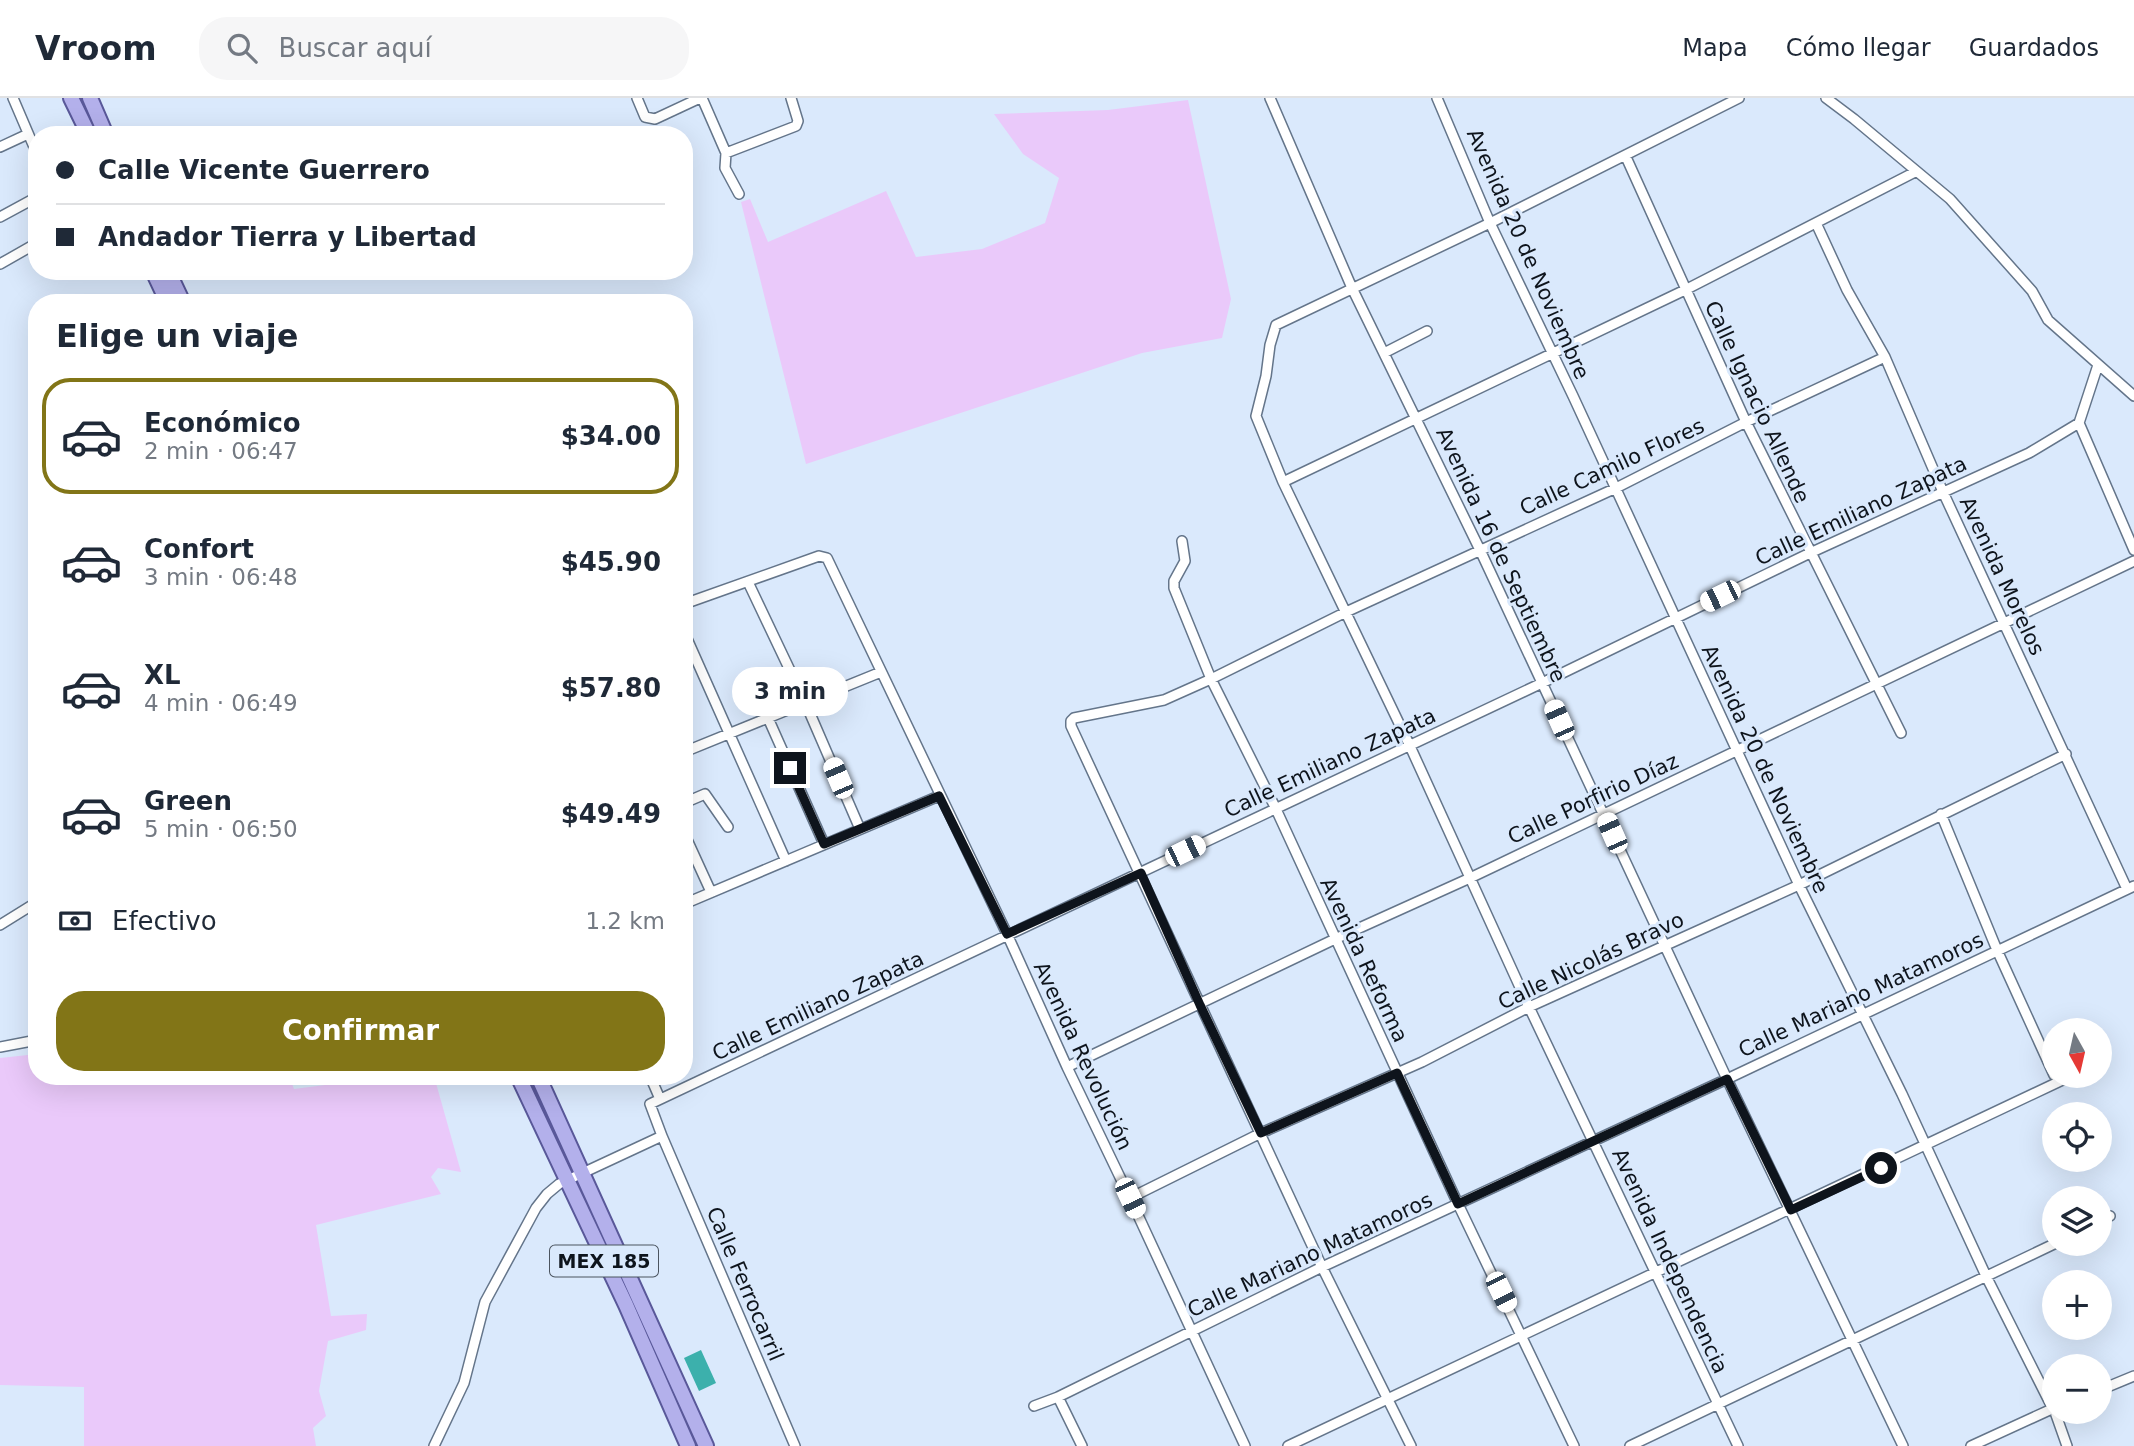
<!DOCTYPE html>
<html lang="es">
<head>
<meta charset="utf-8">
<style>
	:root { --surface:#fff; --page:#f6f6f7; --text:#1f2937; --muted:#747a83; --line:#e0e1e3; --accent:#827517 }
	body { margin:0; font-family:"DejaVu Sans",sans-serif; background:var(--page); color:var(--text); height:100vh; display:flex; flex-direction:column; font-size:26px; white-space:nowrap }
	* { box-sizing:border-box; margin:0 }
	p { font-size:23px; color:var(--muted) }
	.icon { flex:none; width:38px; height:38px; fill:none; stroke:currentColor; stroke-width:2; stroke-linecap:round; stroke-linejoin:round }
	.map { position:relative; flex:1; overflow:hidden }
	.panel { position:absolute; left:28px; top:196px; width:665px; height:791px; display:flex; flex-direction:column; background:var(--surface); border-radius:28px; box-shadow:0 7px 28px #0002 }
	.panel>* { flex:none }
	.top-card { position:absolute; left:28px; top:28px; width:665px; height:154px; border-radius:28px; box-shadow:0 7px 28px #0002; display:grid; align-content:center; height:154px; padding:0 28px; background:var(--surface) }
	.needle { width:46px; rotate:172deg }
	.buttons { position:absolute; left:2042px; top:920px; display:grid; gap:14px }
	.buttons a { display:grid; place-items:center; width:70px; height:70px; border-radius:50%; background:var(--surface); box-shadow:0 7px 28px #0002; font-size:35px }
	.end { position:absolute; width:32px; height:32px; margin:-16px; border:9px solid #0e141c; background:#fff; box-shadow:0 0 0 4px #fff }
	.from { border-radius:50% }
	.bubble { position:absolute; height:49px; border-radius:24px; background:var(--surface); box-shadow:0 7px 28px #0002; font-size:23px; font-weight:700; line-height:49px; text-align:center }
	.car { position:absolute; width:21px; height:42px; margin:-21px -10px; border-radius:9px; box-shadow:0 0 5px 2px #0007; background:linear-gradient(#fff 24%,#345 0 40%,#fff 0 76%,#345 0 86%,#fff 0) }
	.top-card b { display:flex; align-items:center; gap:24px; height:66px; font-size:26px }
	.top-card b+b { border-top:2px solid var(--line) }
	.top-card i { width:18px; height:18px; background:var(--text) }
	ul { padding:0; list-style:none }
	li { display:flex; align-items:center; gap:21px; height:116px; margin:0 14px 10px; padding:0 14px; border:4px solid transparent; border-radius:28px }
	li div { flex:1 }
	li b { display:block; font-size:26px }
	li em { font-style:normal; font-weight:700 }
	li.on { border-color:var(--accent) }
	li>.icon { width:63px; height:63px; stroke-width:1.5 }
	h2 { padding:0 28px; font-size:32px; line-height:84px }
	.pay { display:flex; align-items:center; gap:18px; height:77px; padding:0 28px; font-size:26px }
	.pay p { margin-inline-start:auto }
	.primary-button { display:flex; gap:14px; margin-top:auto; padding:14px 28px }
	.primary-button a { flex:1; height:80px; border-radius:28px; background:var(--accent); color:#fff; font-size:28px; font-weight:700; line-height:80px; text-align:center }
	header { display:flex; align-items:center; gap:42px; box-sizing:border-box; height:98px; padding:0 35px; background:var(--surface); border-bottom:2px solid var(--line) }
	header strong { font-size:33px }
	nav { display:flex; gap:38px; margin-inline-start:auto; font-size:24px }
	.search { width:490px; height:63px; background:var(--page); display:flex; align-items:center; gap:18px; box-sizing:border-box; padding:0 24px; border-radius:28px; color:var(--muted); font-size:26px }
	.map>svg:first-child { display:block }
	.green { fill:#eac9fa }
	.water { fill:#3cb0ac }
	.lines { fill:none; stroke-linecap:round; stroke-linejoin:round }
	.minor-casing { stroke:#64758a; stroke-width:12 }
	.primary-casing { stroke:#595899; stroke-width:18 }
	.minor { stroke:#fff; stroke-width:9 }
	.primary { stroke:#b3b0eb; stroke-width:14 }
	.route { stroke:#0e141c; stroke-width:9 }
	.labels { text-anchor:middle; stroke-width:6; stroke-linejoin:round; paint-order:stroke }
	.shield { fill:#dae9fc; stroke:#4b545f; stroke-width:2 }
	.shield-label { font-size:19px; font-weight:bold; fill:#0e141c }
	.street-label { font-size:21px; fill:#0e141c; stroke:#dae9fc }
</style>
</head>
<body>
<header>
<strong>Vroom</strong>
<div class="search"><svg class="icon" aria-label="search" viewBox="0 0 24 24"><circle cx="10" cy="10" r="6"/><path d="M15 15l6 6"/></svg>Buscar aquí</div>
<nav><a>Mapa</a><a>Cómo llegar</a><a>Guardados</a></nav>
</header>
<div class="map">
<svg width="2134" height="1348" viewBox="0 0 2134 1348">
	<rect width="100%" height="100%" fill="#dae9fc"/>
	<path class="green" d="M 1188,2 L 1231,201 L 1222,240 L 1142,255 L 806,366 L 741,104 L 750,101 L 768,144 L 886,93 L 916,159 L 982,151 L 1045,125 L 1059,80 L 1023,56 L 994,16 L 1108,12 Z
		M 37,956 L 37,978 L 289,978 L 294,991 L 394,978 L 434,978 L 461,1074 L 438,1070 L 431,1079 L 441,1096 L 316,1127 L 331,1218 L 367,1216 L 366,1232 L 328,1243 L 319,1293 L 326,1318 L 313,1330 L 316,1348 L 84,1348 L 84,1289 L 0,1287 L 0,960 Z"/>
	<path class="water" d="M 701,1252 L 716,1285 L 699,1293 L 684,1260 Z"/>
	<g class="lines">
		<g class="minor-casing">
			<path id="minor" d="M 13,0 L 37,56
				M 637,0 L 645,19 L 655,21 L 700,0
				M 702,0 L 726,55 L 725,70 L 739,96
				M 1270,0 L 1352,190 L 1480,452 L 1727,981 L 1903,1348
				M 1437,0 L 1490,125 L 1573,298 L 1799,787 L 1902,996 L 1987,1180 L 2054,1313
				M 1826,0 L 1854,21 L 1950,101 L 2032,193 L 2048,222 L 2134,298
				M 0,49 L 28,36
				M 726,55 L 796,28 L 798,23 L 791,0
				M 1626,59 L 1746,324 L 1901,635
				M 0,119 L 37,99
				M 1816,125 L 1847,192 L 1885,259 L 1943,394 L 2127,791
				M 0,166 L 37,145
				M 1384,255 L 1427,233
				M 2079,325 L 2134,452
				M 1283,384 L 1685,192 L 1915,74
				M 1182,443 L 1185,463 L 1174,483 L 1174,490 L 1211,581 L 1275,709 L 1458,1106 L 1574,1348
				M 748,484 L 805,604 L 860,731
				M 684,506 L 819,458 L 827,460 L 1007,836 L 1067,969 L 1130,1100 L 1245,1348
				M 684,534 L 786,763
				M 768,620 L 824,746
				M 684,654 L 881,574
				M 684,705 L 705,696 L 728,729
				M 1941,716 L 1997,852 L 2054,977
				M 684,735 L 711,794
				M 684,806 L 939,698
				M 0,827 L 37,804
				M 0,949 L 37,942
				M 1067,969 L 1335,841 L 1470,780 L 2134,463
				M 650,978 L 660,1001
				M 662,1038 L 795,1348
				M 1130,1100 L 1261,1035 L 1422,964 L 1529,909 L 1799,787 L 2066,656
				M 2100,1123 L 2110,1118
				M 2100,1292 L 2134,1278
				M 1058,1299 L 1082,1348
				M 1034,1308 L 1058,1299 L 1322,1169 L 1727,981 L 2134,788
				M 2055,1314 L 2067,1348
				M 434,1348 L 464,1285 L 485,1204 L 536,1110 L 547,1096 L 559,1086 L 662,1038 L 650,1006 L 1542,585 L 1810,455 L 2029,355 L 2079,325 L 2098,267
				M 1288,1348 L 2071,978
				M 1411,1348 L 1322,1169 L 1071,628 L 1071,623 L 1074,620 L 1164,602 L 1211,581 L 1346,514 L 1616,390 L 1746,324 L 1885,259
				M 1630,1348 L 2054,1146
				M 1738,1348 L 1529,909 L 1409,646 L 1283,384 L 1256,318 L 1266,278 L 1270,247 L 1276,227 L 1490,125 L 1739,0
				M 1971,1348 L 2054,1310"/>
		</g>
		<g class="primary-casing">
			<path id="primary" d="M 71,0 L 89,37
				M 90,0 L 106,37
				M 153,173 L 168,205
				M 168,173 L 183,205
				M 518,978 L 626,1207 L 688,1348
				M 538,978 L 706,1348"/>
		</g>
		<use href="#minor" class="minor"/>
		<use href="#primary" class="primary"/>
	</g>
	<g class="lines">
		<path class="route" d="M 790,670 L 824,746 L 939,698 L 1007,836 L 1141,775 L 1200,907 L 1261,1035 L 1397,975 L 1458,1106 L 1727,981 L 1791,1112 L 1881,1070"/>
	</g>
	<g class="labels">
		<rect class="shield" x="550" y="1147.5" width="108" height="31" rx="5"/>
		<g class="shield-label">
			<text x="604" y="1170">MEX 185</text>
		</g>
		<g class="street-label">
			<text transform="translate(1528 156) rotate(66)" y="7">Avenida 20 de Noviembre</text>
			<text transform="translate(1757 304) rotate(65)" y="7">Calle Ignacio Allende</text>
			<text transform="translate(1612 369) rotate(-25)" y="7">Calle Camilo Flores</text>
			<text transform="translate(1861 413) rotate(-25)" y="7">Calle Emiliano Zapata</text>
			<text transform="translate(1501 457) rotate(65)" y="7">Avenida 16 de Septiembre</text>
			<text transform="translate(2002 478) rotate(65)" y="7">Avenida Morelos</text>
			<text transform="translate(1330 665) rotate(-25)" y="7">Calle Emiliano Zapata</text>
			<text transform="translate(1765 671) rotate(65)" y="7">Avenida 20 de Noviembre</text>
			<text transform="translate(1593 701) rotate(-25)" y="7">Calle Porfirio Díaz</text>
			<text transform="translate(1364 862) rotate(65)" y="7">Avenida Reforma</text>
			<text transform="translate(1591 863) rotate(-25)" y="7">Calle Nicolás Bravo</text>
			<text transform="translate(1861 897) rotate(-25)" y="7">Calle Mariano Matamoros</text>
			<text transform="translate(818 908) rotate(-25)" y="7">Calle Emiliano Zapata</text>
			<text transform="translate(1083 958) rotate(65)" y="7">Avenida Revolución</text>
			<text transform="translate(1310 1157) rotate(-25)" y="7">Calle Mariano Matamoros</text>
			<text transform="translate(1670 1163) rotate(65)" y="7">Avenida Independencia</text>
			<text transform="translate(745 1186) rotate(67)" y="7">Calle Ferrocarril</text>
		</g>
	</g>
</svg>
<div class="buttons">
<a><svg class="needle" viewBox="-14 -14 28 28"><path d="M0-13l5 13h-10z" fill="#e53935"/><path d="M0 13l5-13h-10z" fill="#747a83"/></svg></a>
<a><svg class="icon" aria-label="locate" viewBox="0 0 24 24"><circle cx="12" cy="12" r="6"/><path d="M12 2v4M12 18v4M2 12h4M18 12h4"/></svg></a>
<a><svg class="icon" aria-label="layers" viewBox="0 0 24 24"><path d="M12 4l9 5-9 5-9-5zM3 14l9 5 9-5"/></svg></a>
<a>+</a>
<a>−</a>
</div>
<i class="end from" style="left:1881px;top:1070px"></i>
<i class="end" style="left:790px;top:670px"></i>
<div class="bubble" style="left:732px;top:569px;width:116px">3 min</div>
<i class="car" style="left:1720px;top:498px;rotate:244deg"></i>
<i class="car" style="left:1559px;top:622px;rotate:336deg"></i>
<i class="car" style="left:838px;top:680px;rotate:337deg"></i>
<i class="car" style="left:1612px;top:735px;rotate:336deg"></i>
<i class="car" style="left:1185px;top:753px;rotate:64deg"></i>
<i class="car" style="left:1130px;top:1100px;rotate:155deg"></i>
<i class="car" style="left:1501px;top:1194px;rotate:154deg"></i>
<div class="top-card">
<b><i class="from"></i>Calle Vicente Guerrero</b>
<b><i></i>Andador Tierra y Libertad</b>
</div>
<section class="panel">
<h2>Elige un viaje</h2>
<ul>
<li class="on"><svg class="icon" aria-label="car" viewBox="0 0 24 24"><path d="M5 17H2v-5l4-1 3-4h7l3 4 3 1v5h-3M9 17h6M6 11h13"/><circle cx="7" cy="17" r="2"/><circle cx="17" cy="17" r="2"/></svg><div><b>Económico</b><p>2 min · 06:47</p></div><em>$34.00</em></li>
<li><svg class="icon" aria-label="car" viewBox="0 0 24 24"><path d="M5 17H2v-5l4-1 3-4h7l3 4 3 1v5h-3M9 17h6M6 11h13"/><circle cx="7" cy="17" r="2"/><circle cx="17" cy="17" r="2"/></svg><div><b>Confort</b><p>3 min · 06:48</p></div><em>$45.90</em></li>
<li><svg class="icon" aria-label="car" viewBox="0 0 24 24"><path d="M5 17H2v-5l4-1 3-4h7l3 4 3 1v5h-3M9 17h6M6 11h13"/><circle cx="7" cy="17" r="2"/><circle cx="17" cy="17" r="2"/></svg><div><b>XL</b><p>4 min · 06:49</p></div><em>$57.80</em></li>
<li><svg class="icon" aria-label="car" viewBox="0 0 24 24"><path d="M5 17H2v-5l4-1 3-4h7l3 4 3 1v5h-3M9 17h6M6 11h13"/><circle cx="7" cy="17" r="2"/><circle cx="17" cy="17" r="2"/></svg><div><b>Green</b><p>5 min · 06:50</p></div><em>$49.49</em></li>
</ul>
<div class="pay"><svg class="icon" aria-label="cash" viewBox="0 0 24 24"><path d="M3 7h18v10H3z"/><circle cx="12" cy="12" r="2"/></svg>Efectivo<p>1.2 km</p></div>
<div class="primary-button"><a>Confirmar</a></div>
</section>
</div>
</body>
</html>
